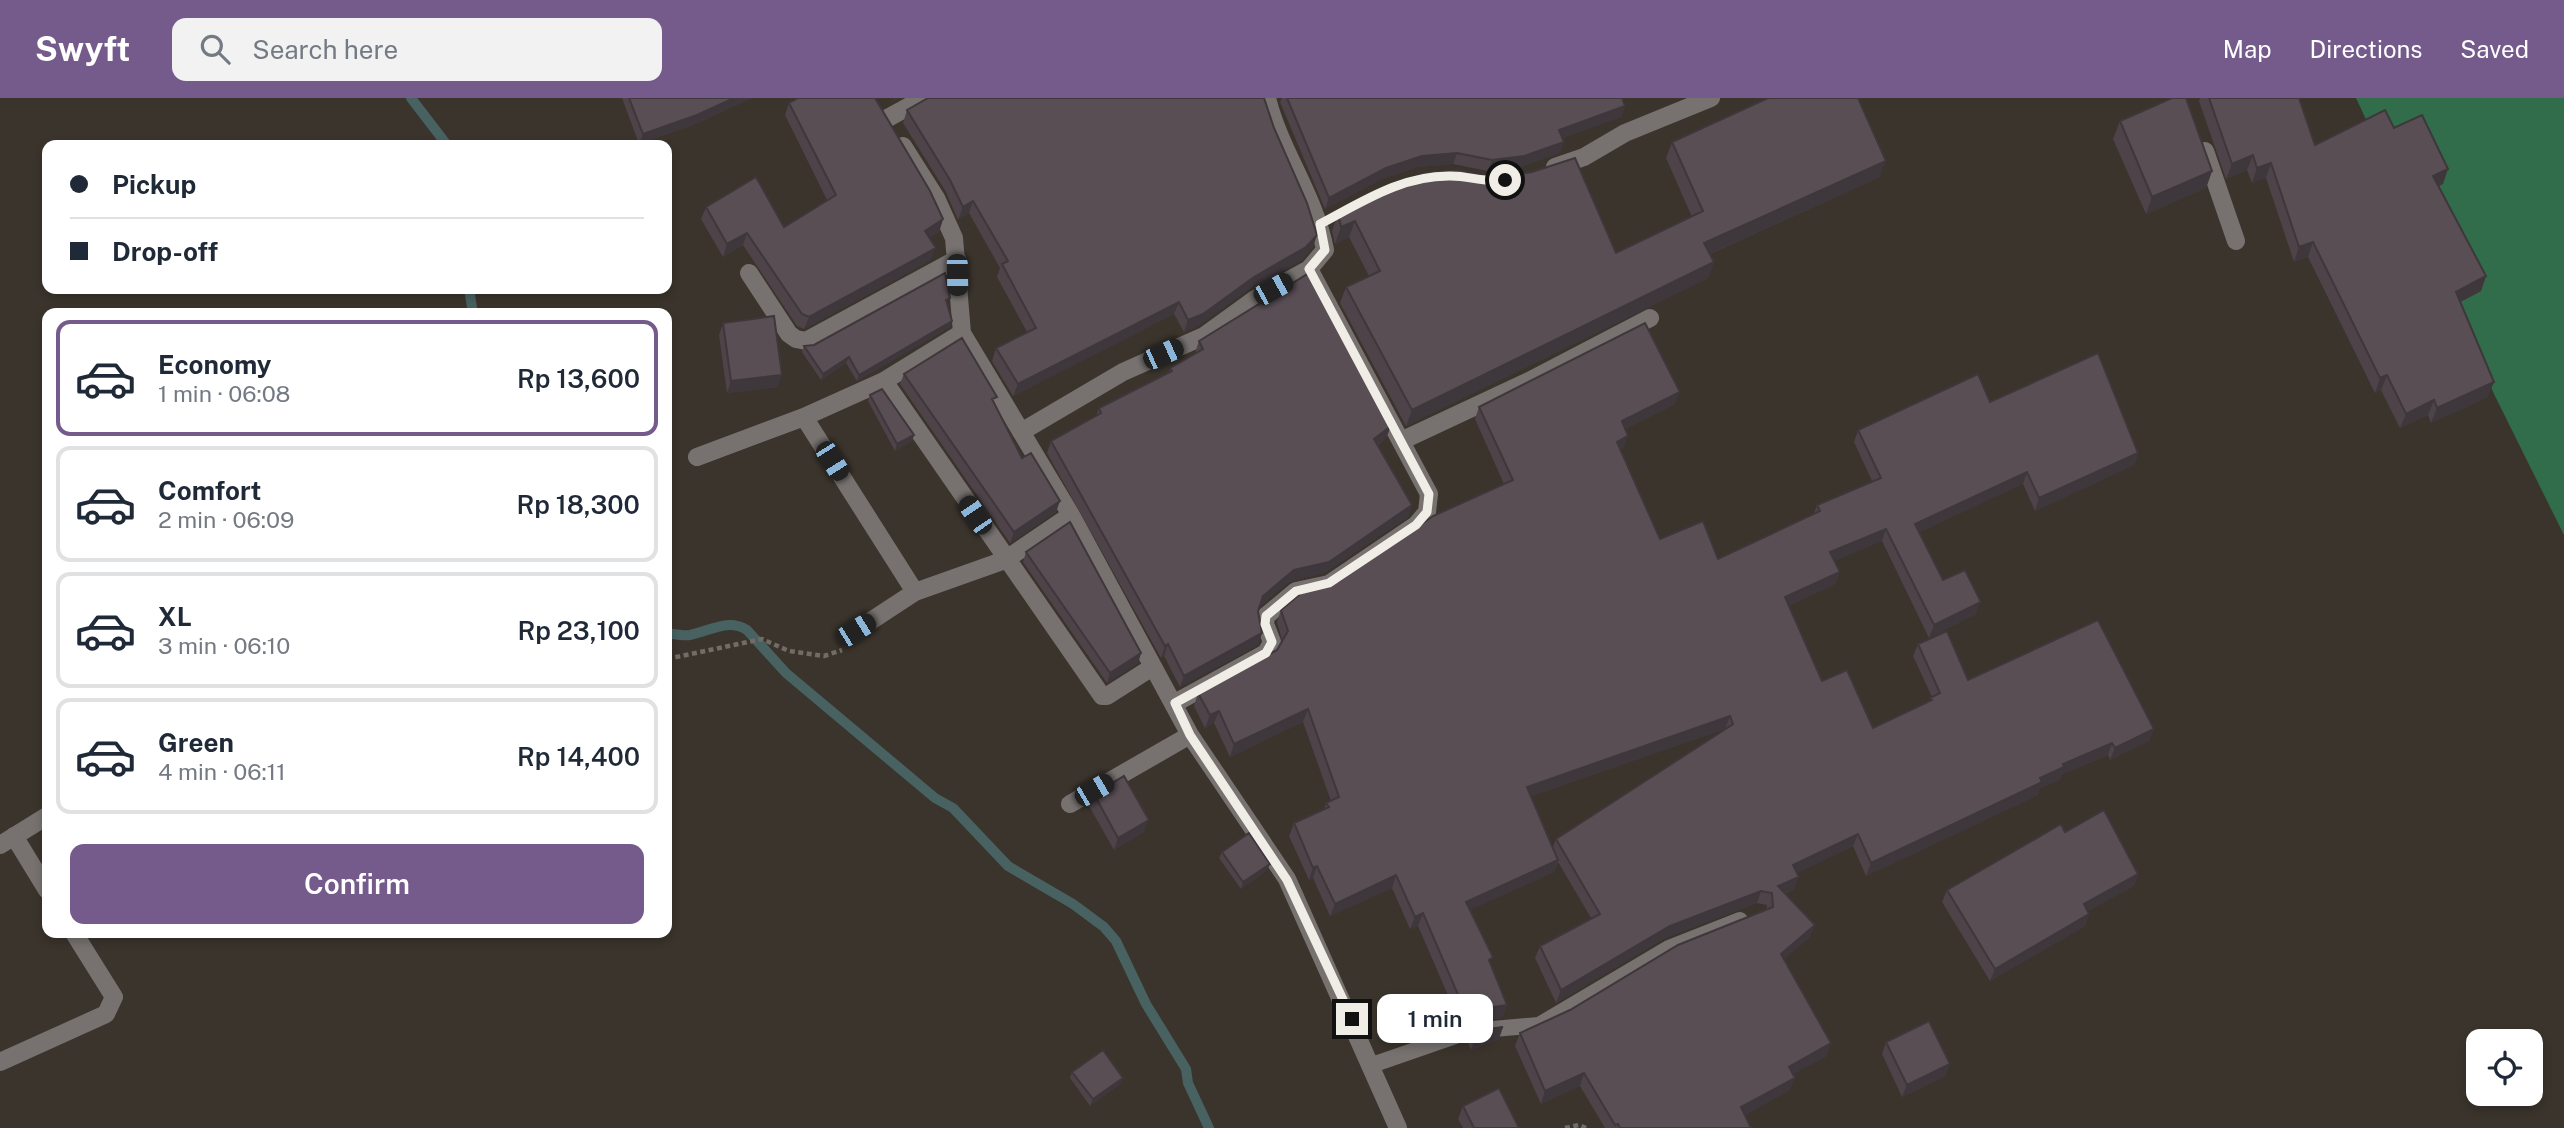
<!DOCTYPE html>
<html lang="en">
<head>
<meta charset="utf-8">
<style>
	:root { --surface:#fff; --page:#f2f2f3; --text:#1f2937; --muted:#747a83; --line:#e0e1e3; --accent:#755b8c }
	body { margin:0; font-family:"Public Sans",sans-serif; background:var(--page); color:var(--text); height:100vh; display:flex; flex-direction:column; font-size:26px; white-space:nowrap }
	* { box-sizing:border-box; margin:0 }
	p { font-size:23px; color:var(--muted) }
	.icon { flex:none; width:38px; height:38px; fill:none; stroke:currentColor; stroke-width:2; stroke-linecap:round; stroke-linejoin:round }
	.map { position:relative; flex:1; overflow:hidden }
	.panel { position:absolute; left:42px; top:210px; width:630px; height:630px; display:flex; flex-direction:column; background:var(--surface); border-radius:14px; box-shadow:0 4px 10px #0003 }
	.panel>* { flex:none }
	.top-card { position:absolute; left:42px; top:42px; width:630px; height:154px; border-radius:14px; box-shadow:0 4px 10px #0003; display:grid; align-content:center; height:154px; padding:0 28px; background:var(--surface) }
	.buttons { position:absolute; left:2466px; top:931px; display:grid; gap:14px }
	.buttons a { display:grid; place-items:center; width:77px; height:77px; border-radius:14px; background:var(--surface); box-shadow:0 4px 10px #0003; font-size:35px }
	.end { position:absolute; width:32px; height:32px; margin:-16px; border:9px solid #f0ede7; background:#111; box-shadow:0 0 0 4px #111 }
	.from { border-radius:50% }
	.bubble { position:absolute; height:49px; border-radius:14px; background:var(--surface); box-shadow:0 4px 10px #0003; font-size:23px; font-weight:600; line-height:49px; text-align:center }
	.car { position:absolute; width:21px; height:42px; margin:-21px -10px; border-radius:9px; box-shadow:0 0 5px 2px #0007; background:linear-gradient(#222 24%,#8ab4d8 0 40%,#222 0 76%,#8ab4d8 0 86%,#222 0) }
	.top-card b { display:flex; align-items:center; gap:24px; height:66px; font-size:26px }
	.top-card b+b { border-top:2px solid var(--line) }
	.top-card i { width:18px; height:18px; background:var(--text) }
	ul { padding:12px 0 0; list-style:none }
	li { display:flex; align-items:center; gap:21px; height:116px; margin:0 14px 10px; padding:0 14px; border:4px solid var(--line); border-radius:14px }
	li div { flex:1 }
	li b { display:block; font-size:26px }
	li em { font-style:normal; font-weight:600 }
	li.active { border-color:var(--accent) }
	li>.icon { width:63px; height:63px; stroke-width:1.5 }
	.primary-button { display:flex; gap:14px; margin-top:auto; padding:14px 28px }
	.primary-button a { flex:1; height:80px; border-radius:14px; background:var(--accent); color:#fff; font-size:28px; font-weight:600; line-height:80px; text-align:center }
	header { display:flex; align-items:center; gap:42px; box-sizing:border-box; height:98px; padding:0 35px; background:var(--accent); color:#fff }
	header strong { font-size:33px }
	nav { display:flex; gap:38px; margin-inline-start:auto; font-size:24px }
	.search { width:490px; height:63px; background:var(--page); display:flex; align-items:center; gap:18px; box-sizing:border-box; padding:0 24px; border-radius:14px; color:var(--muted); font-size:26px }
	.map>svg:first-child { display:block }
	.green { fill:#316c4b }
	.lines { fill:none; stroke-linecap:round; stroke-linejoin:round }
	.stream { stroke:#486261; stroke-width:10 }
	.path { stroke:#716c64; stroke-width:4.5; stroke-dasharray:5 3.5; stroke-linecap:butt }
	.lane { stroke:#777270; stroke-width:16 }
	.street { stroke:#777270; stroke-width:18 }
	.wall { fill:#4d4348; fill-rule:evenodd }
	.shaded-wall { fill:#3e373b }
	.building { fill:#594e54; stroke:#3e373b; stroke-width:2 }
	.route { stroke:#f0ede7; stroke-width:9 }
</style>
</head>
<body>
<header>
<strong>Swyft</strong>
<div class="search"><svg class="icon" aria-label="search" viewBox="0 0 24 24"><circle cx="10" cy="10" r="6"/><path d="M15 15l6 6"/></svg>Search here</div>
<nav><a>Map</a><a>Directions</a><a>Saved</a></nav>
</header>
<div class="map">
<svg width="2564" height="1030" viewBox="0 0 2564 1030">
	<rect width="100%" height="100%" fill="#3a342c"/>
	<path class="green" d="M 2356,0 L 2564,0 L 2564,437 L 2495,298 Z"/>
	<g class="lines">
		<path class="stream" d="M 411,0 L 447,47
			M 469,191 L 473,215
			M 667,535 C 674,536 683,538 690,537 C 710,533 728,520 747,532 L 786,575 L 935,700 L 953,710 L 1008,768 L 1073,806 L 1104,829 L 1116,843 L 1146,906 L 1186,971 L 1188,985 L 1209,1030"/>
		<path class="path" d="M 667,561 L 762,541 L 789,553 L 824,558 L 842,552
			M 1565,1030 L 1579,1027 L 1586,1030"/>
		<path class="lane" d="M 1372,967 L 1470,933 L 1539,927 L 1669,850 L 1740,822"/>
		<path class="street" d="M 886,21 L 924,0
			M 903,48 L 936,100 L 954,140 L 962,235 L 1071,417 L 1190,637 L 1287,781 L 1398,1030
			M 2205,53 L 2236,143
			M 1555,69 L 1584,59 L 1625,35 L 1711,0
			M 749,175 L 789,236 L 796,241 L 806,243 L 957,161
			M 884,283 L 1102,598 L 1107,598 L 1151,570
			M 804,319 L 915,494
			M 1021,334 L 1123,274 L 1204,238 L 1255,201 L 1309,171
			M 1401,343 L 1527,284 L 1650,220
			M 697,359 L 804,319 L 884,283 L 962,235
			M 857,532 L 915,494 L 1005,462 L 1071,417
			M 1175,605 L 1266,555 L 1272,544 L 1265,526 L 1266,518 L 1296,493 L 1329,486 L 1416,427 L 1427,414 L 1429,396 L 1309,171 L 1325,152 C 1315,98 1280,53 1267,0
			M 1070,706 L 1190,637
			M 14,738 L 47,792
			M 0,747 L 47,718
			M 0,964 L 106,916 L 114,899 L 74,835"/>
	</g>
	<path class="wall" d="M 622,0 L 752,0 L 693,27 L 639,46 Z
		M 1282,0 L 1622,0 L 1625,8 L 1621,19 L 1562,40 L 1560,55 L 1520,69 L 1488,73 L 1453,66 L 1418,69 L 1382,81 L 1325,111 L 1280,4 Z
		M 2200,0 L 2299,0 L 2315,47 L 2394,30 L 2443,86 L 2439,88 L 2486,178 L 2481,193 L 2460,204 L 2488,299 L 2431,325 L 2428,317 L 2400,330 L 2381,292 L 2375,295 L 2308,159 L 2294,164 L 2266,80 L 2252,85 L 2247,72 L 2226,81 L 2199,3 Z
		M 789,5 L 943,121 L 939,134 L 929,140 L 931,162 L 804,231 L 797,228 L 743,147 L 723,159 L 701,121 L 706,109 L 784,129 L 827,102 L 785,17 Z
		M 907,12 L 1313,149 L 1302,162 L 1249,191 L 1198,228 L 1184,234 L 1174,216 L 1013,298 L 992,263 L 996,250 L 1027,234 L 997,179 L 1000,170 L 969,115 L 958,122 L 946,94 L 903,25 Z
		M 2120,23 L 2212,73 L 2206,90 L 2146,116 L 2113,41 Z
		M 1672,44 L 1880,79 L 1710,156 L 1714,164 L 1708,180 L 1406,328 L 1340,205 L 1346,189 L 1369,178 L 1349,139 L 1335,146 L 1332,133 L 1338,116 L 1616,155 L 1692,119 L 1666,60 Z
		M 948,206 L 952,223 L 950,229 L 857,283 L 846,265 L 821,282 L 802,254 L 804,248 L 814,247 Z
		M 723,225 L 778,289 L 727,295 L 719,237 Z
		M 1199,243 L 1391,328 L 1386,340 L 1378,347 L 1412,407 L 1408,419 L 1324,475 L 1289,484 L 1259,509 L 1258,513 L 1262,535 L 1258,547 L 1180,589 L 1164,558 L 1161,560 L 1047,355 L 1051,343 L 1096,318 L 1099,310 L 1169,275 L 1170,270 L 1195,255 Z
		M 904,276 L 994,306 L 1022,360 L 1056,414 L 1010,445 L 900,286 Z
		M 870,297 L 914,337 L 912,343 L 895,353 L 868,303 Z
		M 1990,304 L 2138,355 L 2134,367 L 2035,413 L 2023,386 L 1919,434 L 1943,482 L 1976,516 L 1929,540 L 1882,443 L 1834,463 L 1840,474 L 1835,486 L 1789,508 L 1822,583 L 1873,630 L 1929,604 L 1932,599 L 1913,558 L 1918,546 L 1968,582 L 2154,631 L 2149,643 L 2110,662 L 2108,657 L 2061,677 L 2060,682 L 2040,690 L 2038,697 L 1866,778 L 1853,748 L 1797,775 L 1794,791 L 1785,796 L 1810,839 L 1784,861 L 1827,958 L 1793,976 L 1790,992 L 1745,1017 L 1751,1030 L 1605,1030 L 1580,988 L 1541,1006 L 1515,948 L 1520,935 L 1570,912 L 1767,811 L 1767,807 L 1757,805 L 1665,840 L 1556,905 L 1535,860 L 1540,848 L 1591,820 L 1558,764 L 1554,774 L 1470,812 L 1507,907 L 1502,920 L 1460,925 L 1418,828 L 1410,831 L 1392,790 L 1330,818 L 1313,780 L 1309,782 L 1289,738 L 1294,725 L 1324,711 L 1326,705 L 1331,703 L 1303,624 L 1230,659 L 1214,625 L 1205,630 L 1194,608 L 1198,595 L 1277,552 L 1282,542 L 1277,524 L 1281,512 L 1339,483 L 1504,386 L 1475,321 L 1479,309 L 1675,306 L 1625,331 L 1624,350 L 1620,352 L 1660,441 L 1718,461 L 1814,415 L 1817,407 L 1872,383 L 1854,344 L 1858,332 ZM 1725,631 L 1556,741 L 1553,749 L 1531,698 Z
		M 1026,454 L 1141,555 L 1138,565 L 1107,585 L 1023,464 Z
		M 1094,696 L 1144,734 L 1114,752 L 1089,708 Z
		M 1222,754 L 1267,772 L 1241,791 L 1219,760 Z
		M 2138,776 L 2134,788 L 2088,813 L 2089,816 L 2085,828 L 1990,883 L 1942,804 L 1947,792 Z
		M 1472,933 L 1499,941 L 1471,952 L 1468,945 Z
		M 1886,944 L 1946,978 L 1902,999 L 1882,956 Z
		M 1072,974 L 1123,980 L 1120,986 L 1090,1008 L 1070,980 Z
		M 1463,1008 L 1519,1030 L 1463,1030 L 1458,1021 Z"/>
	<path class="shaded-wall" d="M 734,0 L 752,0 L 693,27 L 639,46 L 643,36 Z
		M 893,0 L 900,0 L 891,5 Z
		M 1625,8 L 1621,19 L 1555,43 L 1559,32 Z
		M 1564,44 L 1560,55 L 1520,69 L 1488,73 L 1492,62 Z
		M 1457,55 L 1453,66 L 1418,69 L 1382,81 L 1325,111 L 1329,100 L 1386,70 L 1422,58 Z
		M 2253,57 L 2247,72 L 2226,81 L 2232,66 Z
		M 1886,63 L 1880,79 L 1698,161 L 1704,145 Z
		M 2271,65 L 2266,80 L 2252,85 L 2257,70 Z
		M 2448,71 L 2443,86 L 2428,93 L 2433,78 Z
		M 2212,73 L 2206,90 L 2146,116 L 2152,99 Z
		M 973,103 L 969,115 L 958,122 L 963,109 Z
		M 943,121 L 939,134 L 921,145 L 925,133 Z
		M 1355,123 L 1349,139 L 1335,146 L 1341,129 Z
		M 747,135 L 743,147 L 723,159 L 727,146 Z
		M 1317,137 L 1313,149 L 1302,162 L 1249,191 L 1198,228 L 1184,234 L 1188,222 Z
		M 2313,144 L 2308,159 L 2294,164 L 2299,149 Z
		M 936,150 L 931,162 L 804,231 L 809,219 Z
		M 1714,164 L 1708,180 L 1406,328 L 1412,312 Z
		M 2486,178 L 2481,193 L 2451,209 L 2456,194 Z
		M 1179,204 L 1174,216 L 1013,298 L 1018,286 Z
		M 952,223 L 950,229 L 857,283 L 859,277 Z
		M 849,259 L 846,265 L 821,282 L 823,276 Z
		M 782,277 L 778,289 L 727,295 L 731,283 Z
		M 2387,277 L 2381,292 L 2375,295 L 2380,280 Z
		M 2494,284 L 2488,299 L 2431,325 L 2437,310 Z
		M 1680,294 L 1675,306 L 1617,335 L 1622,323 Z
		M 2434,302 L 2428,317 L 2400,330 L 2406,316 Z
		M 1391,328 L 1386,340 L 1370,352 L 1374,341 Z
		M 914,337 L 912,343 L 895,353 L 897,346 Z
		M 1628,338 L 1624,350 L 1612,356 L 1617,344 Z
		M 2138,355 L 2134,367 L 2035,413 L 2039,400 Z
		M 2027,374 L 2023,386 L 1910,438 L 1915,426 Z
		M 1060,403 L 1056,414 L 1010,445 L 1014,434 Z
		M 1412,407 L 1408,419 L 1324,475 L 1289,484 L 1259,509 L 1263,498 L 1294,472 Z
		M 1886,431 L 1882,443 L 1826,467 L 1830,454 Z
		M 1840,474 L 1835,486 L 1781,512 L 1785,499 Z
		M 1981,504 L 1976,516 L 1929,540 L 1934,527 Z
		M 1262,535 L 1258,547 L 1180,589 L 1184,578 Z
		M 1168,546 L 1164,558 L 1161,560 L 1165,548 Z
		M 1141,555 L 1138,565 L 1107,585 L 1110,575 Z
		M 1308,611 L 1303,624 L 1230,659 L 1234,646 Z
		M 1219,613 L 1214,625 L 1205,630 L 1210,617 Z
		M 1730,618 L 1725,631 L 1522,701 L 1527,689 Z
		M 2154,631 L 2149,643 L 2110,662 L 2115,650 Z
		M 2112,645 L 2108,657 L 2061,677 L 2060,682 L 2040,690 L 2038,697 L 1866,778 L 1871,765 L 2063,666 Z
		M 1149,722 L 1144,734 L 1114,752 L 1118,740 Z
		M 1858,736 L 1853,748 L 1789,779 L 1793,767 Z
		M 1558,762 L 1554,774 L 1462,816 L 1466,804 Z
		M 1270,766 L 1267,772 L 1241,791 L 1243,784 Z
		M 1317,768 L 1313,780 L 1309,782 L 1313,770 Z
		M 2138,776 L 2134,788 L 2079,818 L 2084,806 Z
		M 1396,777 L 1392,790 L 1330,818 L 1335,806 Z
		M 1799,779 L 1794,791 L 1773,801 L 1778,788 Z
		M 1761,793 L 1757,805 L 1665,840 L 1556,905 L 1561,892 L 1670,828 Z
		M 1423,815 L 1418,828 L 1410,831 L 1415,819 Z
		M 2089,816 L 2085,828 L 1990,883 L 1995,871 Z
		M 1815,827 L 1810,839 L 1777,868 L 1781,856 Z
		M 1507,907 L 1502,920 L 1460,925 L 1465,913 Z
		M 1503,929 L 1499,941 L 1471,952 L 1475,940 Z
		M 1831,945 L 1827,958 L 1784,981 L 1789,969 Z
		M 1950,966 L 1946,978 L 1902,999 L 1907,987 Z
		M 1584,975 L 1580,988 L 1541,1006 L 1545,993 Z
		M 1123,980 L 1120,986 L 1090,1008 L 1093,1001 Z
		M 1795,980 L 1790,992 L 1737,1022 L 1741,1009 Z"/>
	<path class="building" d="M 629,0 L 734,0 L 697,17 L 643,36 Z
		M 798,0 L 875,0 L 930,93 L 943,121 L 925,133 L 936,150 L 809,219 L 802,216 L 747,135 L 727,146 L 706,109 L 756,79 L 784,129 L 836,97 L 789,5 Z
		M 928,0 L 1264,0 L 1274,30 L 1307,105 L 1317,137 L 1306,149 L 1254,179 L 1203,216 L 1188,222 L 1179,204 L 1018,286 L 996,250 L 1036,230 L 1002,166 L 1008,163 L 973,103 L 963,109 L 950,82 L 907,12 Z
		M 1287,0 L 1622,0 L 1625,8 L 1559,32 L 1564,44 L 1524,58 L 1492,62 L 1457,55 L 1422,58 L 1386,70 L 1329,100 Z
		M 1768,0 L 1858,0 L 1886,63 L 1704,145 L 1714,164 L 1412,312 L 1346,189 L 1380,173 L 1355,123 L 1341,129 L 1338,116 L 1397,85 L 1427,75 L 1459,72 L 1495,80 L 1532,74 L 1575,60 L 1616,155 L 1703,113 L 1672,44 Z
		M 2172,0 L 2186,0 L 2212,73 L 2152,99 L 2120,23 Z
		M 2209,0 L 2299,0 L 2315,47 L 2385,12 L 2394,30 L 2422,17 L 2448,71 L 2433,78 L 2486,178 L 2456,194 L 2494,284 L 2437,310 L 2434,302 L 2406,316 L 2387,277 L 2380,280 L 2313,144 L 2299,149 L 2271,65 L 2257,70 L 2253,57 L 2232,66 Z
		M 945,175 L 950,200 L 946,202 L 952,223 L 859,277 L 849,259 L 823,276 L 804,248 L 814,247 Z
		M 1309,175 L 1391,328 L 1374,341 L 1412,407 L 1329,464 L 1294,472 L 1263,498 L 1258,513 L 1262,535 L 1184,578 L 1168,546 L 1165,548 L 1051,343 L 1101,315 L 1099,310 L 1172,273 L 1170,270 L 1203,251 L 1199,243 Z
		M 774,218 L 782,277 L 731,283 L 723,225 Z
		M 1645,225 L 1680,294 L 1622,323 L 1628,338 L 1617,344 L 1660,441 L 1703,423 L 1718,461 L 1820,413 L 1817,407 L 1881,380 L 1858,332 L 1978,276 L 1990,304 L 2098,255 L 2138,355 L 2039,400 L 2027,374 L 1915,426 L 1943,482 L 1965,472 L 1981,504 L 1934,527 L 1886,431 L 1830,454 L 1840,474 L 1785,499 L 1822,583 L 1847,572 L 1873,630 L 1932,602 L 1930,600 L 1940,595 L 1918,546 L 1947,533 L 1968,582 L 2098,522 L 2154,631 L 2115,650 L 2112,645 L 2063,666 L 2064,669 L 2040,680 L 2042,684 L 1871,765 L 1858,736 L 1793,767 L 1799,779 L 1778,788 L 1815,827 L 1781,856 L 1831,945 L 1789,969 L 1795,980 L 1741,1009 L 1751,1030 L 1620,1030 L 1618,1026 L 1615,1027 L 1584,975 L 1545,993 L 1520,935 L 1570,912 L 1678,847 L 1773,809 L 1772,795 L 1761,793 L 1670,828 L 1561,892 L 1540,848 L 1600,816 L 1556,741 L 1733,626 L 1730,618 L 1527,689 L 1558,762 L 1466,804 L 1493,859 L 1489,862 L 1507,907 L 1465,913 L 1423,815 L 1415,819 L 1396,777 L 1335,806 L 1317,768 L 1313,770 L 1294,725 L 1329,709 L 1326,705 L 1339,699 L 1308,611 L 1234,646 L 1219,613 L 1210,617 L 1198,595 L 1277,552 L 1288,533 L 1281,512 L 1306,491 L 1339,483 L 1433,418 L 1513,382 L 1479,309 Z
		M 962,240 L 997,299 L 992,301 L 1022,360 L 1031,355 L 1060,403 L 1014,434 L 904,276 Z
		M 882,291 L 914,337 L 897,346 L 870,297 Z
		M 1070,424 L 1141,555 L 1110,575 L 1026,454 Z
		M 1124,678 L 1149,722 L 1118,740 L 1094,696 Z
		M 2104,712 L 2138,776 L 2084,806 L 2089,816 L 1995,871 L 1947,792 L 2061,726 L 2065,734 Z
		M 1249,735 L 1270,766 L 1243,784 L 1222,754 Z
		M 1929,923 L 1950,966 L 1907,987 L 1886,944 Z
		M 1503,929 L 1475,940 L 1472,933 Z
		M 1103,952 L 1123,980 L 1093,1001 L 1072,974 Z
		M 1499,990 L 1519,1030 L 1474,1030 L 1463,1008 Z"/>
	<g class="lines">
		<path class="route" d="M 1352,921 L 1287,782 L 1190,637 L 1175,605 L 1266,555 L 1272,544 L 1265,526 L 1266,518 L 1296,493 L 1329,485 L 1416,427 L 1427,414 L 1429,396 L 1309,171 L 1325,152 L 1320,126 C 1362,104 1402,77 1451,78 C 1470,78 1485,85 1505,82"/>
	</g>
</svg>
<div class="buttons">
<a><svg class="icon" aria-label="locate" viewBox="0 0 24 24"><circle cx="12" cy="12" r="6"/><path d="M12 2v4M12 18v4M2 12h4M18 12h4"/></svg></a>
</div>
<i class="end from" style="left:1505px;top:82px"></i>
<i class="end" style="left:1352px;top:921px"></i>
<div class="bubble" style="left:1377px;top:896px;width:116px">1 min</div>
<i class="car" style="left:957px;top:177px;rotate:179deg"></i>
<i class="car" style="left:1273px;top:191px;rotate:61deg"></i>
<i class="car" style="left:1163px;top:256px;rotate:66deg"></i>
<i class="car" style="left:832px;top:363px;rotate:148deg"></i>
<i class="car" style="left:975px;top:417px;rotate:326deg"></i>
<i class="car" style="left:856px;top:532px;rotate:58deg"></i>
<i class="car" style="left:1094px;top:692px;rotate:60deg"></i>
<div class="top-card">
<b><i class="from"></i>Pickup</b>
<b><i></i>Drop-off</b>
</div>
<section class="panel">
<ul>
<li class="active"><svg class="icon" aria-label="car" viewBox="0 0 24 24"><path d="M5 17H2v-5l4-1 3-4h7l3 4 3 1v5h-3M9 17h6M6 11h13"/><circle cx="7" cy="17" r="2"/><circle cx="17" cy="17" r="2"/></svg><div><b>Economy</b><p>1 min · 06:08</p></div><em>Rp 13,600</em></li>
<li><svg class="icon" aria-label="car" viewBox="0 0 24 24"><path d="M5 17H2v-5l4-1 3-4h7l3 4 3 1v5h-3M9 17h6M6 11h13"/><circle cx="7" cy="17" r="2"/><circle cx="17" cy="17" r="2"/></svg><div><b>Comfort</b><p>2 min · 06:09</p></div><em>Rp 18,300</em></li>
<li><svg class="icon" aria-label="car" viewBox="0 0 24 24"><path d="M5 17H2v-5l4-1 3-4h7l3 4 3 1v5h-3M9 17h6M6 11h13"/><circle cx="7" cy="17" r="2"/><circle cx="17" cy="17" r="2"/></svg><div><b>XL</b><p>3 min · 06:10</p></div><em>Rp 23,100</em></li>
<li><svg class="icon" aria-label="car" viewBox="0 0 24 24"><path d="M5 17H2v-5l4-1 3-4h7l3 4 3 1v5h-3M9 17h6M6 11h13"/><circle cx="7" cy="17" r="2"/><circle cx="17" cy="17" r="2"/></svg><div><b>Green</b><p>4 min · 06:11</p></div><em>Rp 14,400</em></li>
</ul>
<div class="primary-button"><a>Confirm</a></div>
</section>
</div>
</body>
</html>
